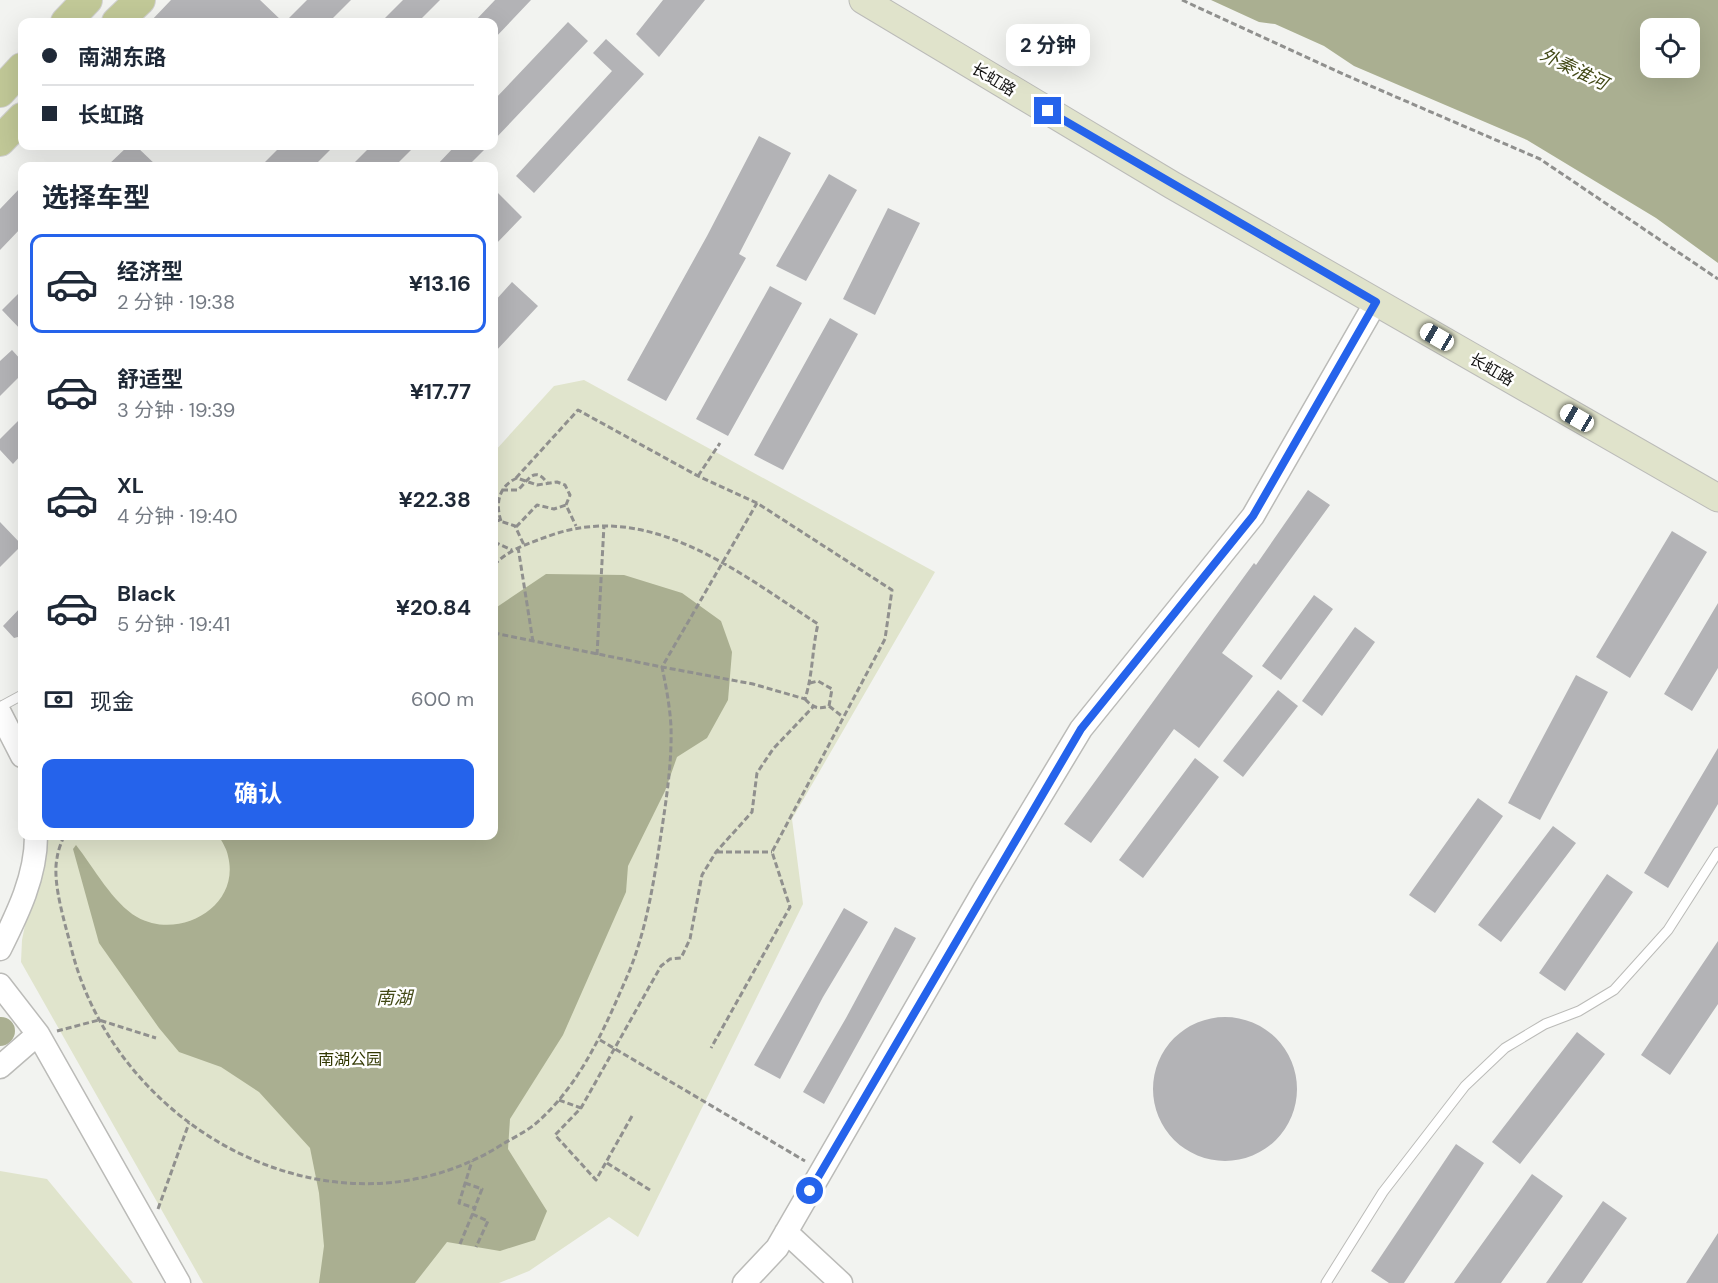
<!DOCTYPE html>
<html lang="zh">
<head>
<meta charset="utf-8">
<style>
	:root { --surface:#fff; --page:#f6f6f7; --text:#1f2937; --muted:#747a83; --line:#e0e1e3; --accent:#2563eb }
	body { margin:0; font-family:"DM Sans","Noto Sans SC",sans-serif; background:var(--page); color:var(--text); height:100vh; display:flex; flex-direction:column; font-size:22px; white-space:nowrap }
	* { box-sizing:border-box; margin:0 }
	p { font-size:20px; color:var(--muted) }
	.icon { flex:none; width:33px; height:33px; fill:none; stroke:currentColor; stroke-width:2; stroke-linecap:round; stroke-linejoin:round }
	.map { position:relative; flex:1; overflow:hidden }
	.drawer { position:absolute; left:18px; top:162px; width:480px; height:678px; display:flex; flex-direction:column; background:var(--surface); border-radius:12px; box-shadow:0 6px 24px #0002 }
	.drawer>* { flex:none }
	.top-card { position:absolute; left:18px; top:18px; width:480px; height:132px; border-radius:12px; box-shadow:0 6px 24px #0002; display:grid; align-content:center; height:132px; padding:0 24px; background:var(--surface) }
	.fabs { position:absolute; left:1640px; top:18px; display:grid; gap:12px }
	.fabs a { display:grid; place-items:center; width:60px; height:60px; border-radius:12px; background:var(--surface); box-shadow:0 6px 24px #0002; font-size:30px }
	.end { position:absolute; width:27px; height:27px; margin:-14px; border:8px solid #2563eb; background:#fff; box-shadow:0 0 0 3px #fff }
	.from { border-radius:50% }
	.bubble { position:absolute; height:42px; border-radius:12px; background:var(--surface); box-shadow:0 6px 24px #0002; font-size:20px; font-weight:700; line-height:42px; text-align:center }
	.car { position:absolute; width:18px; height:36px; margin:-18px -9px; border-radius:8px; box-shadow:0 0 4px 2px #0007; background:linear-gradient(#fff 24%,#345 0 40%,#fff 0 76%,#345 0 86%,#fff 0) }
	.top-card b { display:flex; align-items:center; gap:21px; height:57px; font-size:22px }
	.top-card b+b { border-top:2px solid var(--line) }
	.top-card i { width:15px; height:15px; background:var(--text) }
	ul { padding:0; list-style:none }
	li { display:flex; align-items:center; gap:18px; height:99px; margin:0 12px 9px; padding:0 12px; border:3px solid transparent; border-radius:12px }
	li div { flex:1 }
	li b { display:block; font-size:22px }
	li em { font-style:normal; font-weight:700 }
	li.on { border-color:var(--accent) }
	li>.icon { width:54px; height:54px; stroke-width:1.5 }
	h2 { padding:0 24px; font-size:27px; line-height:72px }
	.pay { display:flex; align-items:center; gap:15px; height:66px; padding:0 24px; font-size:22px }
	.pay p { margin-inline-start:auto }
	.cta { display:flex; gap:12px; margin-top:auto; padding:12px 24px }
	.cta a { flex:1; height:69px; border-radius:12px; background:var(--accent); color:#fff; font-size:24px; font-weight:700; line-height:69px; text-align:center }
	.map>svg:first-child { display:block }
	.green { fill:#e0e4cc }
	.water { fill:#aaaf91; fill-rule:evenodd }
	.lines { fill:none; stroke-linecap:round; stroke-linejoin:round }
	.river { stroke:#aaaf91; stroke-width:28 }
	.building { fill:#b3b3b6 }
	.service-casing { stroke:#bbbbb8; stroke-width:11 }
	.tertiary-casing { stroke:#bbbbb8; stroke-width:25 }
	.secondary-casing { stroke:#bbbbb8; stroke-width:29 }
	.primary-casing { stroke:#d0d0d0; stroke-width:32 }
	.path { stroke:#90908e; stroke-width:3; stroke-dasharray:6 3; stroke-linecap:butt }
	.service { stroke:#fff; stroke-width:9 }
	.tertiary { stroke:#fff; stroke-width:22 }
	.secondary { stroke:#e0e3cb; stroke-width:27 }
	.primary { stroke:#c1c897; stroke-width:30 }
	.route { stroke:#2563eb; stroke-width:8 }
	.labels { text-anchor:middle; stroke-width:5; stroke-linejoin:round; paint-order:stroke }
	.street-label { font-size:16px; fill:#151514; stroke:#fffffe }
	.park-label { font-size:16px; fill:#323802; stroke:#fffffe }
	.water-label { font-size:18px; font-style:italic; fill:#434a17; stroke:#fffffe }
</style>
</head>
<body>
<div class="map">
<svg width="1718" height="1283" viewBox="0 0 1718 1283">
	<rect width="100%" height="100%" fill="#f2f3f0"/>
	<path class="green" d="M 584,380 L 935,572 L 792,819 L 803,904 L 638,1237 L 609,1217 L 529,1271 L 499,1283 L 203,1283 L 21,962 L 22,940 L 43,836 L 494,836 L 494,452 L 554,386 Z
		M 0,1171 L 47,1179 L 133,1283 L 0,1283 Z"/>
	<path class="water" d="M 1211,0 L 1718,0 L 1718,263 L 1656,218 L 1527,140 L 1354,66 L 1324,46 L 1275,24 L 1259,22 ZM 1650,28 L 1689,28 L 1689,68 L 1650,68 Z
		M 546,574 L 624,575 L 682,593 L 721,621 L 732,652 L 728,700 L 707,738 L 677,757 L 665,791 L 628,866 L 626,892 L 563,1035 L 510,1119 L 508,1149 L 547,1211 L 535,1240 L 500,1251 L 447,1242 L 415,1283 L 319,1283 L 324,1246 L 319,1193 L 310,1148 L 259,1092 L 221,1067 L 179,1052 L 159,1028 L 99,943 L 73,849 L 76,845 C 94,868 113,903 137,917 C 179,941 241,907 228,856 C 227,849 222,842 219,836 L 494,836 L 494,609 Z"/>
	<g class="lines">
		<path class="river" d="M 0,1032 L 1,1031"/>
	</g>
	<path class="building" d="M 171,0 L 260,0 L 283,22 L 150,22 Z
		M 307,0 L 351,0 L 329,22 L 285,22 Z
		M 403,0 L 440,0 L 418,22 L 381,22 Z
		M 495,0 L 531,0 L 494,39 L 494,22 L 474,22 Z
		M 663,0 L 705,0 L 659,57 L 636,34 Z
		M 568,22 L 588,41 L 494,140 L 494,100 Z
		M 606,39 L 644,74 L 534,193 L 516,176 L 612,71 L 593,53 Z
		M 759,136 L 791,153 L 739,254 L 746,258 L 666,401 L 627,380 L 707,236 Z
		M 128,146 L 136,146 L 157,166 L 107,166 Z
		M 281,146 L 334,146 L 314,166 L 261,166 Z
		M 371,146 L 415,146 L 395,166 L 351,166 Z
		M 455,146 L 488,146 L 468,166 L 436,166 Z
		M 829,174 L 857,190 L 806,281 L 776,266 Z
		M 22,186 L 22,227 L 0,250 L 0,209 Z
		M 494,189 L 522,217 L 494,246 Z
		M 888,208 L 920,223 L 875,315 L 843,299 Z
		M 512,282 L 538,306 L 494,353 L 494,302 Z
		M 770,286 L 802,303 L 728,436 L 696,419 Z
		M 22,290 L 22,331 L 2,310 Z
		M 830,318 L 858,334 L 783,470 L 754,455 Z
		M 12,350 L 22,361 L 22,374 L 0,396 L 0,361 Z
		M 22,417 L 22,454 L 13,464 L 0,450 L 0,439 Z
		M 1308,490 L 1330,505 L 1222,653 L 1253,676 L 1199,748 L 1174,729 L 1091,843 L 1064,824 L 1254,563 L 1256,565 Z
		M 0,522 L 22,545 L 0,567 Z
		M 1672,531 L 1707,552 L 1630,678 L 1596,657 Z
		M 1314,595 L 1333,609 L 1281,680 L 1262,666 Z
		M 1718,603 L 1718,668 L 1692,711 L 1664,694 Z
		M 22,606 L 22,636 L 14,638 L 3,626 Z
		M 1355,627 L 1375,642 L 1322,716 L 1302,701 Z
		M 1576,675 L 1608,692 L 1540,820 L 1508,803 Z
		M 1278,690 L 1298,706 L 1243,777 L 1223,761 Z
		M 1718,748 L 1718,804 L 1668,888 L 1644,873 Z
		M 1195,758 L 1219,777 L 1143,878 L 1119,860 Z
		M 1478,798 L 1503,816 L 1435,913 L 1409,895 Z
		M 1553,826 L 1576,843 L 1501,942 L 1478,925 Z
		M 1607,874 L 1633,892 L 1565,991 L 1539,973 Z
		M 844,908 L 868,922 L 823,997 L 780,1079 L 754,1065 Z
		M 895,927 L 916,938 L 824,1104 L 803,1092 L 846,1018 Z
		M 1718,941 L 1718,1004 L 1670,1075 L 1641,1055 Z
		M1153 1089a72 72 0 1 1 144 0a72 72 0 1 1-144 0Z
		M 1577,1032 L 1605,1054 L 1520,1164 L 1492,1142 Z
		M 1456,1144 L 1484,1163 L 1404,1283 L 1389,1283 L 1371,1271 Z
		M 1532,1174 L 1563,1196 L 1501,1283 L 1454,1283 Z
		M 1603,1201 L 1627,1218 L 1582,1283 L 1546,1283 Z
		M 1718,1233 L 1718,1283 L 1686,1283 Z"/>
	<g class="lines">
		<g class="service-casing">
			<path id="service" d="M 0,707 L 22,695
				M 1326,1283 L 1383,1192 L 1465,1086 L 1505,1048 L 1545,1024 L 1579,1011 L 1614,990 L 1668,930 L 1718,852"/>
		</g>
		<g class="tertiary-casing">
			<path id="tertiary" d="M 0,713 L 22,756
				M 0,949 C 18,913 36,876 36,836
				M 0,985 L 38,1034 L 179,1283
				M 0,1067 L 38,1034
				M 786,1232 L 841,1283
				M 744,1283 L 777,1248 L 984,890 L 1081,729 L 1253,516 L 1376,302"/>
		</g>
		<g class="secondary-casing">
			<path id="secondary" d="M 863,0 L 1172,185 L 1718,498"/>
		</g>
		<g class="primary-casing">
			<path id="primary" d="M 66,22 L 87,0
				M 117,22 L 140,0
				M 0,92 L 22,68
				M 0,141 L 22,118"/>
		</g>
		<path class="path" d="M 1182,0 L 1343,74 L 1540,159 L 1718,279
			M 698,476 L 720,443
			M 516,478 L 578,410 L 698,476 L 757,503 L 892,590 L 885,639 L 772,852 L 790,907 L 711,1048
			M 502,490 L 518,490 C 529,479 535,465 548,484
			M 494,519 L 515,526 L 524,545
			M 501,521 C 495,503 499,486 517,478 L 537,485 L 557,482 L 565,485 L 570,495 L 566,505 L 576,526
			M 516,527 L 537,505 L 554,509 L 566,505
			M 494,542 L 512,550
			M 518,547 L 533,642
			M 494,565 C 508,550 527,544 546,537 C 648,498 736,571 818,624 C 812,649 813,674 805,699 L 753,684 L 662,667 L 757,503
			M 597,655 L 604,525
			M 805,699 C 812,707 818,710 829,706 L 832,689 L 818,681 L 810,683
			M 829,706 L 843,717
			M 64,836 C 61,843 58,851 57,858 C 52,883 65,923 71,947 C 115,1130 335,1250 503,1144 C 513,1138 525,1132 534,1125 C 579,1087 603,1032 626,979 C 647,931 654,880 662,828 C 667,795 672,760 671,727 C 670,707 666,686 662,667 L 494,633
			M 717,852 L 772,852
			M 57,1031 L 99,1020 L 156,1038
			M 600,1040 L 805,1161
			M 559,1100 L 581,1108
			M 632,1116 L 596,1180 L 555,1135 L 581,1108 L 661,966 L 670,959 L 681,958 L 690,939 L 702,875 L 716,852 L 752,812 L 757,773 L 773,749 L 813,707
			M 607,1163 L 650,1190
			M 465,1183 L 482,1189 L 475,1207
			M 158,1209 L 189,1123
			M 472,1214 L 488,1221 L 476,1247
			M 460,1244 L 475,1208 L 459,1203 L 472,1161"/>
		<use href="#service" class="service"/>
		<use href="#tertiary" class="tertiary"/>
		<use href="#secondary" class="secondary"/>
		<use href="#primary" class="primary"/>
	</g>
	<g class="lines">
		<path class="route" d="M 810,1191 L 1081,729 L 1253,516 L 1376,302 L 1048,111"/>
	</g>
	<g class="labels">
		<g class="street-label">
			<text transform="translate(994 79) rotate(31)" y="6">长虹路</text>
			<text transform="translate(1492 369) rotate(30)" y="6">长虹路</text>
		</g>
		<g class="park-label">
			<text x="350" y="1065">南湖公园</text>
		</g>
		<g class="water-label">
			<text transform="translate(1574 69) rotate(26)" y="6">外秦淮河</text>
			<text x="394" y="1004">南湖</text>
		</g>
	</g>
</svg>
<div class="fabs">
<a><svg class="icon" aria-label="locate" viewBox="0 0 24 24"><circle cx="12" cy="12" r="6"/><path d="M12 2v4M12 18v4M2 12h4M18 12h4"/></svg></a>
</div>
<i class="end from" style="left:810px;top:1191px"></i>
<i class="end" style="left:1048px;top:111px"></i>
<div class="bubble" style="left:1006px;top:24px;width:84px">2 分钟</div>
<i class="car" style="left:1437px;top:337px;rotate:300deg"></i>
<i class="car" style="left:1577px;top:418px;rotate:300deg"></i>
<div class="top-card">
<b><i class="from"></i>南湖东路</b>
<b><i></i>长虹路</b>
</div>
<section class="drawer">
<h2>选择车型</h2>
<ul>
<li class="on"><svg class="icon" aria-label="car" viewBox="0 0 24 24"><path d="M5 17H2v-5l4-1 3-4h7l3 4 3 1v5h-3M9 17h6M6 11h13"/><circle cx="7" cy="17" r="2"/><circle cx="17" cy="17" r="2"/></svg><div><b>经济型</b><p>2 分钟 · 19:38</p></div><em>¥13.16</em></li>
<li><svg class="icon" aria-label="car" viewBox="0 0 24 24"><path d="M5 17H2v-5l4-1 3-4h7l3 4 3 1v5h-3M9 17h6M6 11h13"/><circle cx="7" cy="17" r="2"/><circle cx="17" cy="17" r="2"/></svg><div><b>舒适型</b><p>3 分钟 · 19:39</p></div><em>¥17.77</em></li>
<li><svg class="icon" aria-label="car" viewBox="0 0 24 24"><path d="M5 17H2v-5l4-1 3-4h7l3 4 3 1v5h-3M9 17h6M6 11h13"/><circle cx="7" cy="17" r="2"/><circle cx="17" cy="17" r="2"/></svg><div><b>XL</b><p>4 分钟 · 19:40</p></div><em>¥22.38</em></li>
<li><svg class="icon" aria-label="car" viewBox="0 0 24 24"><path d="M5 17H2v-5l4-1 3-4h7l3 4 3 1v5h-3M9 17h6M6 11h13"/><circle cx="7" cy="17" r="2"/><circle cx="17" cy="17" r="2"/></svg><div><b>Black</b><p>5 分钟 · 19:41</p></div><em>¥20.84</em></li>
</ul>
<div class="pay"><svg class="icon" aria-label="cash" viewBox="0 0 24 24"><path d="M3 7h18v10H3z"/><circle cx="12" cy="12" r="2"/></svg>现金<p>600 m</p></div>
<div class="cta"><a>确认</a></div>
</section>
</div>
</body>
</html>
